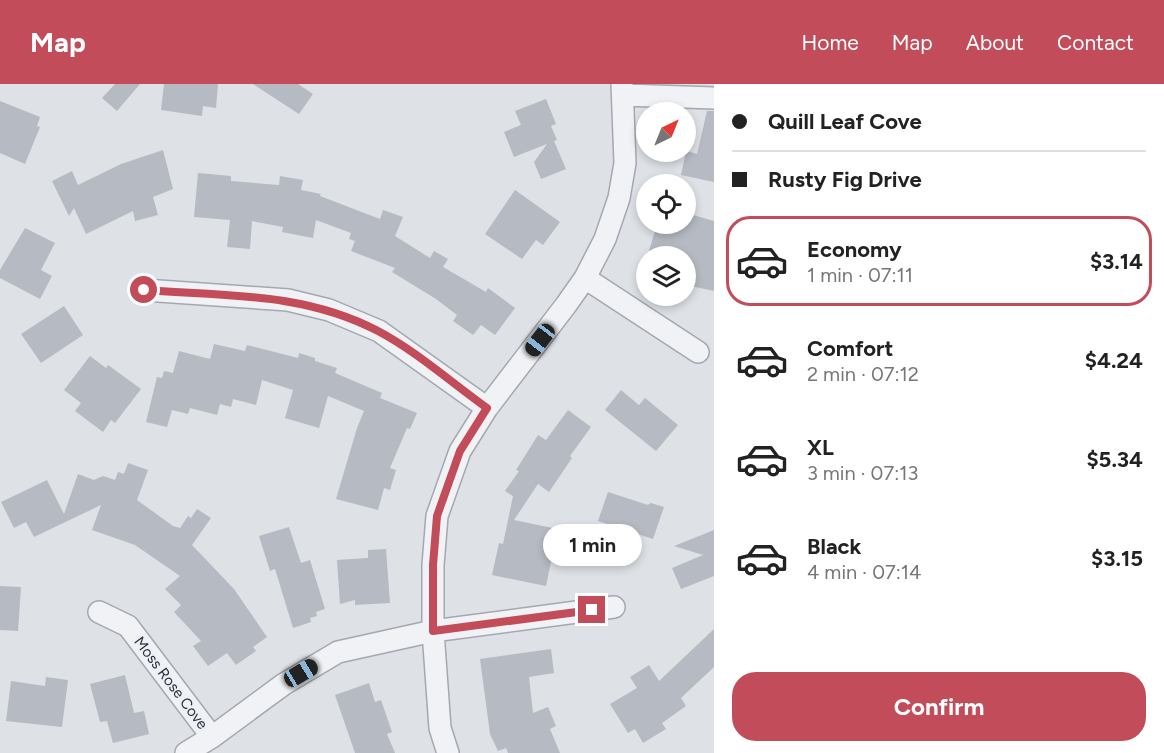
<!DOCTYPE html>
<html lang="en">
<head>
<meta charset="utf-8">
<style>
	:root { --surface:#fff; --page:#f2f2f2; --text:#222; --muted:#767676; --line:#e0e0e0; --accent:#c24c59 }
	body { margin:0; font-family:Figtree,sans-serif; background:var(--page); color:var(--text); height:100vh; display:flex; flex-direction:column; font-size:22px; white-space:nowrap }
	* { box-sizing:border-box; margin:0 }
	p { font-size:20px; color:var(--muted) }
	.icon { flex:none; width:33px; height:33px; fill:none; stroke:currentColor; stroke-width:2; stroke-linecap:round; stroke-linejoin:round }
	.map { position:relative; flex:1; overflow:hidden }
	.panel { display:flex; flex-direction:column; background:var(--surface); width:450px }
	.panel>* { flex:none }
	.top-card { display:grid; align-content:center; height:132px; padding:0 18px; background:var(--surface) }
	.needle { width:39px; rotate:43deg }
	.buttons { position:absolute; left:636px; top:18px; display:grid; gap:12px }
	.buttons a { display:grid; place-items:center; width:60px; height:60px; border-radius:50%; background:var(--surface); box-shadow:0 3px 9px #0003; font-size:30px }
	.end { position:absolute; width:27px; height:27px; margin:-14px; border:8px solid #c24c59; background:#fff; box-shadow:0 0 0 3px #fff }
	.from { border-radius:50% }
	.bubble { position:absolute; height:42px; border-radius:21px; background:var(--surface); box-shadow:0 3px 9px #0003; font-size:20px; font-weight:700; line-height:42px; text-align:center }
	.car { position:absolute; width:18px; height:36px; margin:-18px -9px; border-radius:8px; box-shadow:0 0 4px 2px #0007; background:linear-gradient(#222 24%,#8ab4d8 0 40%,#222 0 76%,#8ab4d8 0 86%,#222 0) }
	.top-card b { display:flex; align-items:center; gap:21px; height:57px; font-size:22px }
	.top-card b+b { border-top:2px solid var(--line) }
	.top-card i { width:15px; height:15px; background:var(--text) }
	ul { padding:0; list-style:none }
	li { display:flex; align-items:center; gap:18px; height:90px; margin:0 12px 9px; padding:0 6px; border:3px solid transparent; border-radius:24px }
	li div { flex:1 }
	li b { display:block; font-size:22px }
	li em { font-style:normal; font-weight:700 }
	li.on { border-color:var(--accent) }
	li>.icon { width:54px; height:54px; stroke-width:1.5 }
	.primary-button { display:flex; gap:12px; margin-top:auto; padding:12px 18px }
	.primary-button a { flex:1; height:69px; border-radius:24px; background:var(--accent); color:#fff; font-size:24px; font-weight:700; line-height:69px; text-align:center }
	header { display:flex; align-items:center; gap:36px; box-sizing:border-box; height:84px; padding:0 30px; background:var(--accent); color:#fff }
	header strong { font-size:28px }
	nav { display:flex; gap:33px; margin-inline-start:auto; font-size:21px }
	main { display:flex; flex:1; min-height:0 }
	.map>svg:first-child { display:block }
	.building { fill:#b6bac2 }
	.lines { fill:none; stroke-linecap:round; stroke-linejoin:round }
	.minor-casing { stroke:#a4a8b0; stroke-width:24 }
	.minor { stroke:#f0f2f5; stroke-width:21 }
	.route { stroke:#c24c59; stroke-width:8 }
	.labels { text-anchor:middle; stroke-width:6; stroke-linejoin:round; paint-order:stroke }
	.street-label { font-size:15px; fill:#282f3c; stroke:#edf0f4 }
</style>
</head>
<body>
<header>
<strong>Map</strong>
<nav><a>Home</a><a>Map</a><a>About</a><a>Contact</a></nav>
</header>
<main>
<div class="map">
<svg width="714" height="669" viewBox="0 0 714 669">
	<rect width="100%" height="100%" fill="#dee1e6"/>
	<path class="building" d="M 115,0 L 140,0 L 117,27 L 102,14 Z
		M 164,0 L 218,0 L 216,24 L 203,22 L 202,32 L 161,26 Z
		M 253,0 L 298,0 L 313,10 L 299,30 Z
		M 546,15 L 556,40 L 551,42 L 557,56 L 554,57 L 566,85 L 541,95 L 534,78 L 547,60 L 514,73 L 504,48 L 521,41 L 515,27 Z
		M 0,17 L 40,33 L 37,42 L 40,43 L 25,80 L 0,69 Z
		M 707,27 L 714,27 L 714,98 L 681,91 L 686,67 L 697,70 Z
		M 163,66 L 173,105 L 153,113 L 158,131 L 135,137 L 133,127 L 86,150 L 74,124 L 69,132 L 52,97 L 72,87 L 78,101 L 121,80 Z
		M 198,89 L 231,92 L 231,97 L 279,101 L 280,92 L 303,96 L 301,106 L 321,110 L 320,112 L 380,135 L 383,126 L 403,133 L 395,152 L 430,174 L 434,167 L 448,175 L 443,183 L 486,208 L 488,204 L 515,224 L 495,251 L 481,241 L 473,251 L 453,237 L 457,231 L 436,215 L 392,188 L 395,184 L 351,167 L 355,157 L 349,155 L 351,149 L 316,136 L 313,154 L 282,148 L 283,143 L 252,137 L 250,165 L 227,163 L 230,136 L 194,133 Z
		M 515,106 L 560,138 L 543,161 L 536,156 L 522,175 L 485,150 Z
		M 686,129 L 714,137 L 714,207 L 686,201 L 686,172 L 669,172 L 649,167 L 657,140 L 686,140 Z
		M 25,144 L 55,159 L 41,186 L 52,192 L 40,215 L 0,194 L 0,186 Z
		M 64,222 L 83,251 L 41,279 L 21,250 Z
		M 214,260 L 245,267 L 247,261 L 298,274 L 299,269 L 315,274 L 315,277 L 337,284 L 335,289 L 382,309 L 380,314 L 417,329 L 410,345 L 407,344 L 390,384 L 396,386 L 390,406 L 384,404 L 378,426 L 336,415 L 357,344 L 364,327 L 328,312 L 319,344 L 285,334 L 293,306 L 262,296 L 256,321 L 233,315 L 231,323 L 220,320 L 217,331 L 190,324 L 188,330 L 172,326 L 167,343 L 146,338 L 157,293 L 162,294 L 164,287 L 173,289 L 179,267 L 210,275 Z
		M 90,272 L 106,284 L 108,281 L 141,305 L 115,339 L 111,336 L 103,348 L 75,327 L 81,319 L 64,306 Z
		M 621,306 L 639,321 L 645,314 L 678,341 L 656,367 L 605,326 Z
		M 568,326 L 591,343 L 570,372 L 572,374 L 549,408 L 538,400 L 514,436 L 562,446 L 556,474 L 552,473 L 546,502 L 492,491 L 499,459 L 503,460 L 513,412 L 505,407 L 519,387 L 516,386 L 538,351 L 546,356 Z
		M 128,379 L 148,386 L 137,416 L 173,442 L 180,444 L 188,432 L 191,434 L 197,425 L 211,434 L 192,461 L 234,505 L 267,553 L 253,563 L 256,567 L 236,581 L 227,569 L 208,582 L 193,562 L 201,557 L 174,528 L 181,521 L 165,505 L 180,492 L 135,461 L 92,446 L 101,421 L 34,453 L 26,438 L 14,444 L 1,418 L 47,396 L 64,430 L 78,390 L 94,396 L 103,392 L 115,396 L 118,388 L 124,390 Z
		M 608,408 L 648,421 L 651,419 L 664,423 L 653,455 L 598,437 Z
		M 289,443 L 301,479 L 310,476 L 325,525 L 316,528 L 317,532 L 310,534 L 311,538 L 293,544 L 275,485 L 270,487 L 259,452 Z
		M 714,446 L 714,492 L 681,505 L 672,484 L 703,471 L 674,462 Z
		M 386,465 L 390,519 L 355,521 L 355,516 L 340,520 L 337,476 L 368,474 L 368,466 Z
		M 0,502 L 21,503 L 18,547 L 0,546 Z
		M 714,545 L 714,583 L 681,614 L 686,622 L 662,639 L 666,645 L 643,659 L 635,645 L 628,649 L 610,620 L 637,604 L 630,593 L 649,581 L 659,597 Z
		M 551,565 L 554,589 L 529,593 L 533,629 L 548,623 L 556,642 L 550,645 L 560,669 L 508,669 L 506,664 L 498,667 L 490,650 L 480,575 Z
		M 125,591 L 134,629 L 144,627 L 149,650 L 113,659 L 107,637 L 100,638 L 90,600 Z
		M 46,593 L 68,596 L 62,643 L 6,637 L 11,597 L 45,602 Z
		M 369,599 L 375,618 L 381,616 L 392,648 L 387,650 L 395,669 L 355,669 L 335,611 Z"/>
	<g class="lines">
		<g class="minor-casing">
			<path id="minor" d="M 624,11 L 714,14
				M 585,194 L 698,268
				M 144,206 L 288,216 L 329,226 L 379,247 L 487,324
				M 99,528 L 128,542 L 212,653
				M 186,669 L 212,653 L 284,600 L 338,568 L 433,547 L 614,523
				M 448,669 L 440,644 L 433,547 L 433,481 L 437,432 L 460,367 L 487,324 L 566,221 L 585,194 L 605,155 L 619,114 L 625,79 L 622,0"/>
		</g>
		<use href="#minor" class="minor"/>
	</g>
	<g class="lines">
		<path class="route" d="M 144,206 C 225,212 304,208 378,247 C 416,267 452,299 487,324 L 460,367 L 437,432 L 433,481 L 433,547 L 592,526"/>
	</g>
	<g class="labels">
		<g class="street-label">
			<text transform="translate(171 599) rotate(53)" y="5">Moss Rose Cove</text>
		</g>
	</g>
</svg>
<div class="buttons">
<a><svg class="needle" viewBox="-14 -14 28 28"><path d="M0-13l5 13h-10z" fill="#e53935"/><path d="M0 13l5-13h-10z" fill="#767676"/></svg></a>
<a><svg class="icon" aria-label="locate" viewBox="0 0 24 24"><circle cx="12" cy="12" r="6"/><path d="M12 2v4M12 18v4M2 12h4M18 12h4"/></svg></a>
<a><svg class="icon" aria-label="layers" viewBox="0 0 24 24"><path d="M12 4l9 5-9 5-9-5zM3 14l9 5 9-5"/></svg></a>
</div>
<i class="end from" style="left:144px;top:206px"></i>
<i class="end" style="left:592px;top:526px"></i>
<div class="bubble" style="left:543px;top:440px;width:99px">1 min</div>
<i class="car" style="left:540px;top:256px;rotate:218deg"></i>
<i class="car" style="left:301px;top:589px;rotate:59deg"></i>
</div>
<section class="panel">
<div class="top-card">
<b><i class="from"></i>Quill Leaf Cove</b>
<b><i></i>Rusty Fig Drive</b>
</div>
<ul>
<li class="on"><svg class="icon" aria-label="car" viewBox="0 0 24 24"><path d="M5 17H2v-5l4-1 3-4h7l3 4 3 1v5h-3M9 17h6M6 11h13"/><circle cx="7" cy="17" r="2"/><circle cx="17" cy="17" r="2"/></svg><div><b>Economy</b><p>1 min · 07:11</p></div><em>$3.14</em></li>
<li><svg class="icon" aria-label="car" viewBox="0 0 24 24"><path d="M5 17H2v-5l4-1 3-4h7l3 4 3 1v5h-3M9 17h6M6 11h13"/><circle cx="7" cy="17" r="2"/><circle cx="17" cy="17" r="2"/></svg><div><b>Comfort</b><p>2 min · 07:12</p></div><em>$4.24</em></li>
<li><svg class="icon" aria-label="car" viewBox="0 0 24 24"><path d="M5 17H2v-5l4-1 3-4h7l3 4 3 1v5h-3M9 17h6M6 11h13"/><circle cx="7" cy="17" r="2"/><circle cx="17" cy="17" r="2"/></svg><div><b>XL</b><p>3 min · 07:13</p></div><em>$5.34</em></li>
<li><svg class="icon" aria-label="car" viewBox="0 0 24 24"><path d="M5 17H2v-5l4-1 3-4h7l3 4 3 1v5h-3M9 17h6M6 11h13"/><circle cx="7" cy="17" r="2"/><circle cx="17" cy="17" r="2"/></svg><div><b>Black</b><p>4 min · 07:14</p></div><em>$3.15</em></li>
</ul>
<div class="primary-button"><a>Confirm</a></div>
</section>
</main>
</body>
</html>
